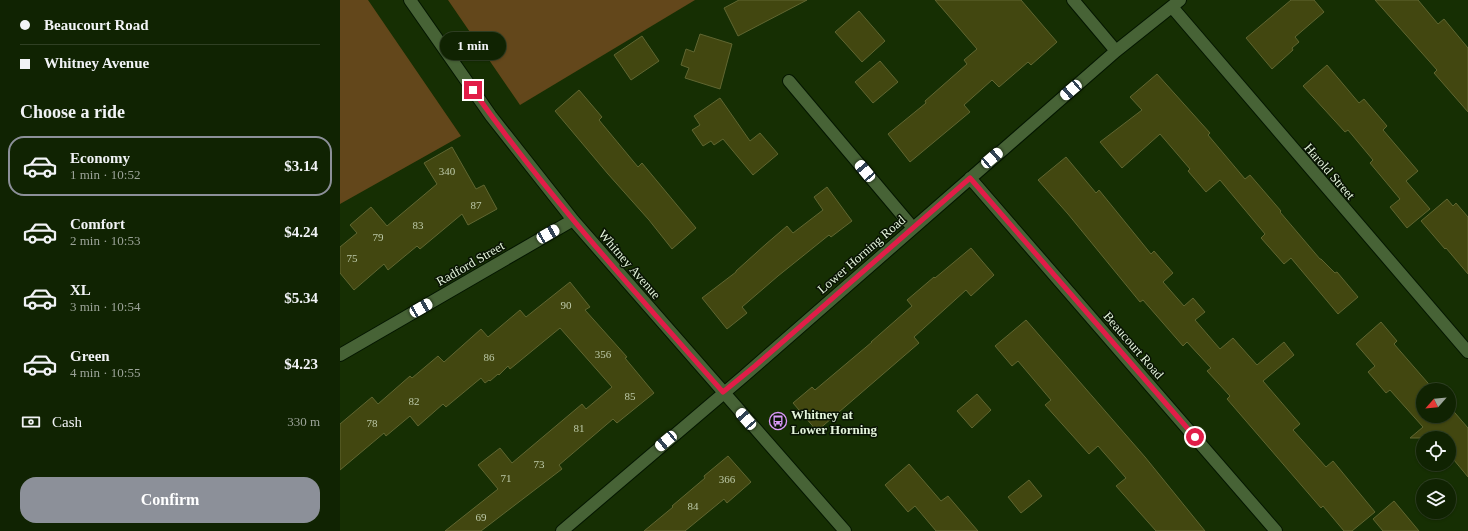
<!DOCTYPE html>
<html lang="en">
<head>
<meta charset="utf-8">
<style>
	:root { --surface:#102302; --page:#1e2f11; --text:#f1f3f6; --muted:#9ca499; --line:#304024; --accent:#8c9099 }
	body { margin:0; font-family:"Times New Roman",serif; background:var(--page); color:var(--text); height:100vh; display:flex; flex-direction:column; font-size:15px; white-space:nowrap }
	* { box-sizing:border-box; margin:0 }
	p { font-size:13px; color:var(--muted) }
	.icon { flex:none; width:22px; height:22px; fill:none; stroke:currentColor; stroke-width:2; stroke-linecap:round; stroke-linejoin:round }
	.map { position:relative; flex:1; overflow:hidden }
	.panel { display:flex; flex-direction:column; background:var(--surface); width:340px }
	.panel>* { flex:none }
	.top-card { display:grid; align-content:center; height:88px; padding:0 20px; background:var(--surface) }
	.needle { width:26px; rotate:243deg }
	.buttons { position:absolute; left:1076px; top:383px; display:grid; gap:8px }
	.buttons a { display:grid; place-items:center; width:40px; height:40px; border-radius:50%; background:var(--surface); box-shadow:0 1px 3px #0004,0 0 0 1px var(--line); font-size:20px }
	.end { position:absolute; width:18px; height:18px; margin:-9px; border:5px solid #e11d48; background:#fff; box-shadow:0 0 0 2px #fff }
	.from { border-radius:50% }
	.bubble { position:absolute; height:28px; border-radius:14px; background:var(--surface); box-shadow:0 1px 3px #0004,0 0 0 1px var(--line); font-size:13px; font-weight:600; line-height:28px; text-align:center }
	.car { position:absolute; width:12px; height:24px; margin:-12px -6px; border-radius:5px; box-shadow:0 0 3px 1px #0007; background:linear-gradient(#fff 24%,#345 0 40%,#fff 0 76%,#345 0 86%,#fff 0) }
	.top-card b { display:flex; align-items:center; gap:14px; height:38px; font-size:15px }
	.top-card b+b { border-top:1px solid var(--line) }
	.top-card i { width:10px; height:10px; background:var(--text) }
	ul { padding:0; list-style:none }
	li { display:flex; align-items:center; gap:12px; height:60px; margin:0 8px 6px; padding:0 12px; border:2px solid transparent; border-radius:16px }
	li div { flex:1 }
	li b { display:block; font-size:15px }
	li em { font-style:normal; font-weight:600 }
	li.current { border-color:var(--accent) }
	li>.icon { width:36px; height:36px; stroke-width:1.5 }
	h2 { padding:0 20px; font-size:18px; line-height:48px }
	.pay { display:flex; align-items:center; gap:10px; height:44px; padding:0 20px; font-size:15px }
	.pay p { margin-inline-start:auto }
	.action { display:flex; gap:8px; margin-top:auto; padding:8px 20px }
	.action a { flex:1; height:46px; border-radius:16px; background:var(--accent); color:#fff; font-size:16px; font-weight:600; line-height:46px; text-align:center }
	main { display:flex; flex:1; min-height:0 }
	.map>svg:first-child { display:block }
	.green { fill:#63471b }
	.building { fill:#424710; stroke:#606631 }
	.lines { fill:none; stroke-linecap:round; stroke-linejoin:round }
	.minor-casing { stroke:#041600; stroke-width:14 }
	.minor { stroke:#476336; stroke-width:12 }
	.route { stroke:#e11d48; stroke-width:5 }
	.labels { text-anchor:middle; stroke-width:3; stroke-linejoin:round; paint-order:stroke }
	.number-label { font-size:11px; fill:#bcc9a8 }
	.street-label { font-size:13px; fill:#e4f4db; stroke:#091404 }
	.poi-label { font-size:13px; font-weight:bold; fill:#e4f4db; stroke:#091404; text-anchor:start }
</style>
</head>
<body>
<main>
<section class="panel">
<div class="top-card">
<b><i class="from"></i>Beaucourt Road</b>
<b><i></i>Whitney Avenue</b>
</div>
<h2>Choose a ride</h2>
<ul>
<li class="current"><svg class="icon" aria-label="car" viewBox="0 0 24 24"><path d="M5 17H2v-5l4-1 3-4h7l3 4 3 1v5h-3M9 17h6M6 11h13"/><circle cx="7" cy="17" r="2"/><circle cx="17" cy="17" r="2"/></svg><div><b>Economy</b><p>1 min · 10:52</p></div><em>$3.14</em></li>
<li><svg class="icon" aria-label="car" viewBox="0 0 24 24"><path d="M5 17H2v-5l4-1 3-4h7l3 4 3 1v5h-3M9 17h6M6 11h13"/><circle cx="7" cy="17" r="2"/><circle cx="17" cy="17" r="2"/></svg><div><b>Comfort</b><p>2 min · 10:53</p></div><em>$4.24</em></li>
<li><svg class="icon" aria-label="car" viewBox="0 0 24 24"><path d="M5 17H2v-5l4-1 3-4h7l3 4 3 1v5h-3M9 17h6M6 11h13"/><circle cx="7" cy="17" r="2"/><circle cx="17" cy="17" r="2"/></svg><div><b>XL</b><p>3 min · 10:54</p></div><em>$5.34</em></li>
<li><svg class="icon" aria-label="car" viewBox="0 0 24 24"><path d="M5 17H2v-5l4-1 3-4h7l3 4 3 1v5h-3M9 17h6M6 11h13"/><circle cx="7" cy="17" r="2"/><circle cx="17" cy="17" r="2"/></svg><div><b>Green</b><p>4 min · 10:55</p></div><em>$4.23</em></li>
</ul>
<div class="pay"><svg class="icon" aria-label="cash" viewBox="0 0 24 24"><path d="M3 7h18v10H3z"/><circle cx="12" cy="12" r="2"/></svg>Cash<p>330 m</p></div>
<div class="action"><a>Confirm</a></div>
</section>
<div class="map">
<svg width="1128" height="531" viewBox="0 0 1128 531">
	<rect width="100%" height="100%" fill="#162f03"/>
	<path class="green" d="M 0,0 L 28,0 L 121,136 L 0,204 Z
		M 108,0 L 355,0 L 180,105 Z"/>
	<path class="building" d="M 399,0 L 467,0 L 398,36 L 384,8 Z
		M 595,0 L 681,0 L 717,42 L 691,65 L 688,62 L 659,87 L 652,80 L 624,105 L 630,112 L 570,162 L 548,134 L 586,103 L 585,101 L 627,64 L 624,60 L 637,49 Z
		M 951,0 L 974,0 L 984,12 L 955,37 L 959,42 L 952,48 L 953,50 L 932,69 L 906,38 Z
		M 1035,0 L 1078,0 L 1098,24 L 1104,19 L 1128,48 L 1128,112 L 1094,73 L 1097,70 Z
		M 519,11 L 545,41 L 522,62 L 495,32 Z
		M 360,34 L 392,44 L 380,89 L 345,78 L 349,68 L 341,65 L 346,49 L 354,52 Z
		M 302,36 L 319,61 L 291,80 L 274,55 Z
		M 540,61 L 558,82 L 533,103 L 515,82 Z
		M 987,65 L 1019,103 L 1024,99 L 1047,126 L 1043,130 L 1078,171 L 1066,181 L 1090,209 L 1067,228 L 1050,207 L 1060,199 L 1030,163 L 1033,160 L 1008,130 L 1005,132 L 963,86 Z
		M 817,74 L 870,133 L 868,135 L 905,179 L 910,175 L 941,211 L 940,212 L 980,259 L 981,259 L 995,273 L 997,272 L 1018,297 L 998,314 L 951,258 L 944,264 L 921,238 L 925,234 L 880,180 L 866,192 L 848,171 L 850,169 L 820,134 L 782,168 L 760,142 L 802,110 L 790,97 Z
		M 239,90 L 262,117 L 259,120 L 298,167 L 302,163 L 356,228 L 332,249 L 309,220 L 268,174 L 215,111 Z
		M 380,98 L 410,141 L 420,133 L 438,154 L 413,175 L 383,139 L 374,145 L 371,141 L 363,146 L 352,130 L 360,125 L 354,116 Z
		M 112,147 L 136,189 L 144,185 L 157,209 L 128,225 L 122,214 L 80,249 L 77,246 L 48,270 L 44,264 L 14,290 L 0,273 L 0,247 L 17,233 L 10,225 L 31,207 L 47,226 L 97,184 L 84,163 Z
		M 726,157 L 756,193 L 759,190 L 811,254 L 814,251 L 833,273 L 823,282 L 844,306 L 853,298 L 865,312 L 855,320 L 880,349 L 893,338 L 917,365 L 944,342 L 954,355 L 923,381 L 960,424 L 953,430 L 986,467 L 993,461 L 1035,512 L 1012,531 L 1004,531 L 983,506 L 981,508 L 887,399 L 890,396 L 867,371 L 871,368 L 847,342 L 843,346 L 803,300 L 800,302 L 728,214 L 698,180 Z
		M 487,187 L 512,221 L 491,237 L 489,235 L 438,276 L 402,307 L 407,313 L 387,329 L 362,298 L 396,272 L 396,271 L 426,244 L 447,226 L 453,233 L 483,210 L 474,197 Z
		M 1107,199 L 1113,206 L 1116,203 L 1128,217 L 1128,274 L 1106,248 L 1105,249 L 1081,221 Z
		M 631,248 L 654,275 L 631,296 L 626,290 L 574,337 L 579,343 L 477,431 L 453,403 L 472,387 L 475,390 L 532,342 L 531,342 L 572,306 L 567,300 L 594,277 L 595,278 Z
		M 230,282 L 250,307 L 245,310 L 287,357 L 285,358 L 314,393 L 277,423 L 273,419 L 219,465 L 222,469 L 141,531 L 105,531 L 158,489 L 138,465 L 160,448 L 172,463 L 242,404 L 246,409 L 272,387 L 220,328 L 170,369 L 168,366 L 159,375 L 158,374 L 150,381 L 149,380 L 145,383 L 141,378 L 106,407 L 103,404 L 78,426 L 70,416 L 46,436 L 44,433 L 0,470 L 0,424 L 32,397 L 38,404 L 70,376 L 72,378 L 98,356 L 104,362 L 141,329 L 148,337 L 180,310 L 186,317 Z
		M 686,320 L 805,457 L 865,531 L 816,531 L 776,486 L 786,478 L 758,446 L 749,454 L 705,405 L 711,400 L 678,361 L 672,366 L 655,346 Z
		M 1041,322 L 1057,341 L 1054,344 L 1094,390 L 1083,390 L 1083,416 L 1109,416 L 1109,406 L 1128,428 L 1128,477 L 1109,454 L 1109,438 L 1070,438 L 1083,427 L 1050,390 L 1046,393 L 1028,372 L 1035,366 L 1016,344 Z
		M 637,394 L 651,410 L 632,428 L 617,411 Z
		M 388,456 L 411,482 L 387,503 L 384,499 L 345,531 L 304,531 L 333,507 L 332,506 L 365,478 L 364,476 Z
		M 569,464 L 601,501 L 608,496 L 638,531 L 596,531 L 575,506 L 568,512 L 545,485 Z
		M 689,480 L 702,496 L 681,513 L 668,497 Z
		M 1054,501 L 1079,531 L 1043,531 L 1033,519 Z"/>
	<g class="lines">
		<g class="minor-casing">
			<path id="minor" d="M 70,0 L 151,116 L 233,220 L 505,531
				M 733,0 L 776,51
				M 832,7 L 1128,352
				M 449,81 L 573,228
				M 630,178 L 936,531
				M 0,355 L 233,220
				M 222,531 L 404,376 L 776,51 L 840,0"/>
		</g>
		<use href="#minor" class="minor"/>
	</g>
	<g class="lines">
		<path class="route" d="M 133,90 C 208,197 297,294 383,392 L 415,366 L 630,178 L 855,437"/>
	</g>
	<defs>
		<g id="bus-ring" transform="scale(0.9)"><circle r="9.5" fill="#091404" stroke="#da9af7" stroke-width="1.5"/><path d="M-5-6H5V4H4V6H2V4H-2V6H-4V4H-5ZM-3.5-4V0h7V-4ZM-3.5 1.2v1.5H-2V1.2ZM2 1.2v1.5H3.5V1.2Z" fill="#da9af7"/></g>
	</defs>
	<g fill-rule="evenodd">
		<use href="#bus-ring" x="438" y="421"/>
	</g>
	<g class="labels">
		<g class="number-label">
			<text x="107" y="175">340</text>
			<text x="136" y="209">87</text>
			<text x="78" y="229">83</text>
			<text x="38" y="241">79</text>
			<text x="12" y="262">75</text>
			<text x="226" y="309">90</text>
			<text x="263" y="358">356</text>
			<text x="149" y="361">86</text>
			<text x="290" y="400">85</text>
			<text x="74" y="405">82</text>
			<text x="32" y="427">78</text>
			<text x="239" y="432">81</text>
			<text x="199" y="468">73</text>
			<text x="166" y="482">71</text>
			<text x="387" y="483">366</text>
			<text x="353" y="510">84</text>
			<text x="141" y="521">69</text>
		</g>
		<g class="street-label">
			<text transform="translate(990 171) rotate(49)" y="5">Harold Street</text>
			<text transform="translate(521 254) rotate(-41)" y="5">Lower Horning Road</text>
			<text transform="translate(130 263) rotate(-30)" y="5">Radford Street</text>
			<text transform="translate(290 264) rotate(49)" y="5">Whitney Avenue</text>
			<text transform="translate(794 345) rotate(49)" y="5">Beaucourt Road</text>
		</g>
		<g class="poi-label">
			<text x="451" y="419">Whitney at<tspan x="451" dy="15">Lower Horning</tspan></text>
		</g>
	</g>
</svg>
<div class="buttons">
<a><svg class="needle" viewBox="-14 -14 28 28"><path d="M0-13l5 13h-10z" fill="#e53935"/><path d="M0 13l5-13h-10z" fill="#9ca499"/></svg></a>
<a><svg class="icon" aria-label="locate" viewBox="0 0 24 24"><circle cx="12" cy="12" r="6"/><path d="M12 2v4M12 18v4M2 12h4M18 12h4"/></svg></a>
<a><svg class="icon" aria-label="layers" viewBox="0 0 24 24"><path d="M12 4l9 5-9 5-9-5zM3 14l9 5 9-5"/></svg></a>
</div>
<i class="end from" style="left:855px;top:437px"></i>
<i class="end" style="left:133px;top:90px"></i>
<div class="bubble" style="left:100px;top:32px;width:66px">1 min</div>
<i class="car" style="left:731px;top:90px;rotate:229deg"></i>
<i class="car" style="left:652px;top:158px;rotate:49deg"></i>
<i class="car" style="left:525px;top:171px;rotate:320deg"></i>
<i class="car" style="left:208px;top:234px;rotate:60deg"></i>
<i class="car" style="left:81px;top:308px;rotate:60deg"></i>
<i class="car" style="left:406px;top:419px;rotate:319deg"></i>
<i class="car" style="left:326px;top:441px;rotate:230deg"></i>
</div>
</main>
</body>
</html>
